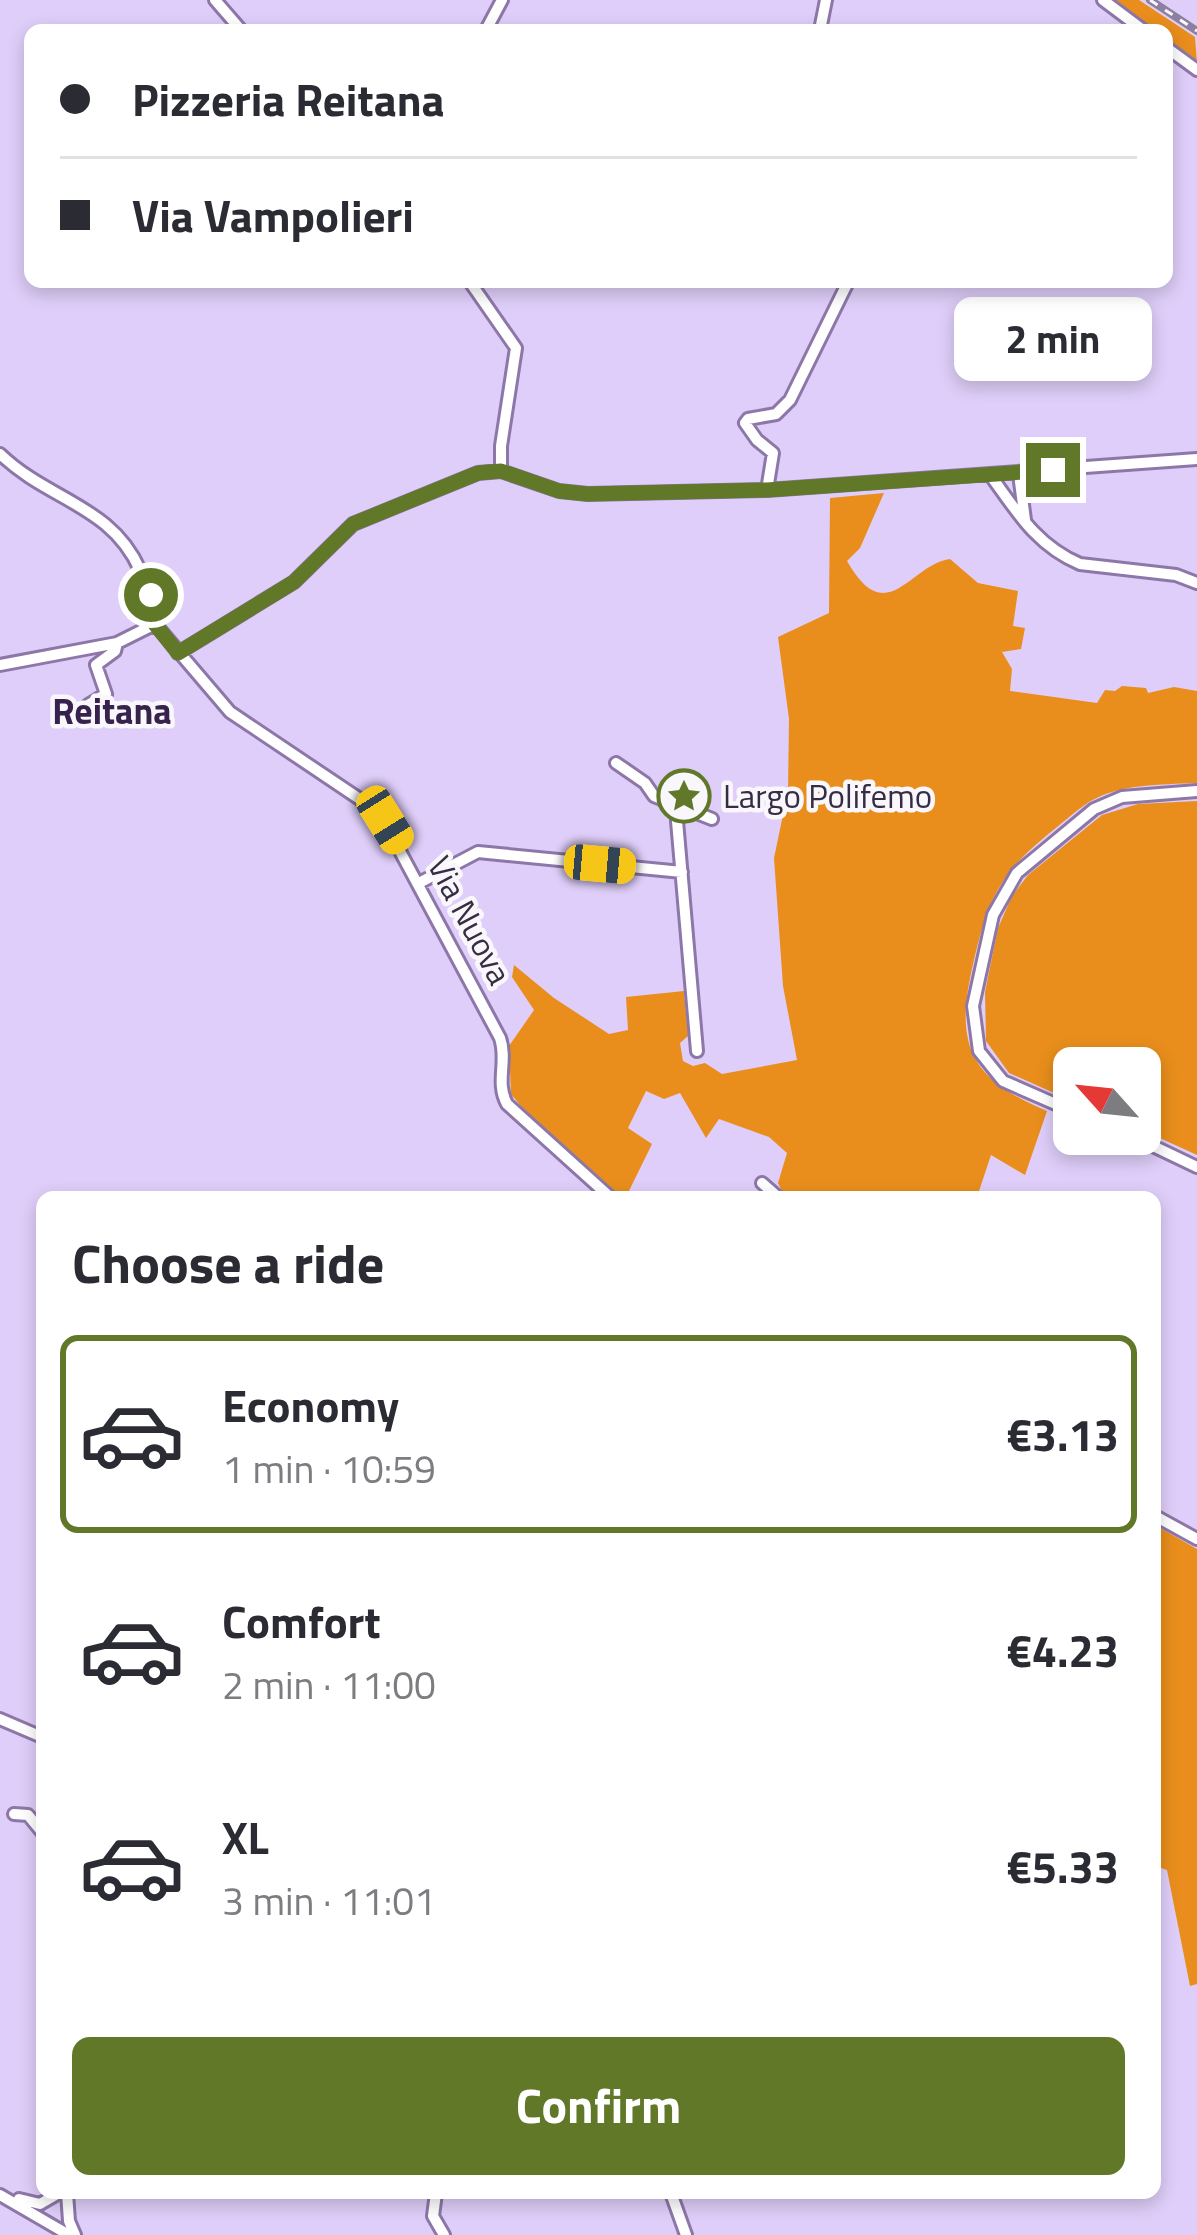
<!DOCTYPE html>
<html lang="en">
<head>
<meta charset="utf-8">
<style>
	:root { --surface:#fff; --page:#f7f7f7; --text:#2b2b33; --muted:#7c7c81; --line:#e1e1e2; --accent:#617829 }
	body { margin:0; font-family:"Titillium Web",sans-serif; background:var(--page); color:var(--text); height:100vh; display:flex; flex-direction:column; font-size:45px; white-space:nowrap }
	* { box-sizing:border-box; margin:0 }
	p { font-size:39px; color:var(--muted) }
	.icon { flex:none; width:66px; height:66px; fill:none; stroke:currentColor; stroke-width:2; stroke-linecap:round; stroke-linejoin:round }
	.map { position:relative; flex:1; overflow:hidden }
	.panel { position:absolute; left:36px; top:1191px; width:1125px; height:1008px; display:flex; flex-direction:column; background:var(--surface); border-radius:18px; box-shadow:0 6px 18px #0003 }
	.panel>* { flex:none }
	.guide { position:absolute; left:24px; top:24px; width:1149px; height:264px; border-radius:18px; box-shadow:0 6px 18px #0003; display:grid; align-content:center; height:264px; padding:0 36px; background:var(--surface) }
	.needle { width:78px; rotate:297deg }
	.buttons { position:absolute; left:1053px; top:1047px; display:grid; gap:24px }
	.buttons a { display:grid; place-items:center; width:108px; height:108px; border-radius:18px; background:var(--surface); box-shadow:0 6px 18px #0003; font-size:60px }
	.end { position:absolute; width:54px; height:54px; margin:-27px; border:15px solid #617829; background:#fff; box-shadow:0 0 0 6px #fff }
	.from { border-radius:50% }
	.bubble { position:absolute; height:84px; border-radius:18px; background:var(--surface); box-shadow:0 6px 18px #0003; font-size:39px; font-weight:700; line-height:84px; text-align:center }
	.car { position:absolute; width:36px; height:72px; margin:-36px -18px; border-radius:15px; box-shadow:0 0 9px 3px #0007; background:linear-gradient(#f5c518 24%,#345 0 40%,#f5c518 0 76%,#345 0 86%,#f5c518 0) }
	.guide b { display:flex; align-items:center; gap:42px; height:114px; font-size:45px }
	.guide b+b { border-top:3px solid var(--line) }
	.guide i { width:30px; height:30px; background:var(--text) }
	ul { padding:0; list-style:none }
	li { display:flex; align-items:center; gap:36px; height:198px; margin:0 24px 18px; padding:0 12px; border:6px solid transparent; border-radius:18px }
	li div { flex:1 }
	li b { display:block; font-size:45px }
	li em { font-style:normal; font-weight:700 }
	li.active { border-color:var(--accent) }
	li>.icon { width:108px; height:108px; stroke-width:1.5 }
	h2 { padding:0 36px; font-size:54px; line-height:144px }
	.primary-button { display:flex; gap:24px; margin-top:auto; padding:24px 36px }
	.primary-button a { flex:1; height:138px; border-radius:18px; background:var(--accent); color:#fff; font-size:48px; font-weight:700; line-height:138px; text-align:center }
	.map>svg:first-child { display:block }
	.green { fill:#e98e1c }
	.lines { fill:none; stroke-linecap:round; stroke-linejoin:round }
	.minor-casing { stroke:#8d77a9; stroke-width:16 }
	.minor { stroke:#fff; stroke-width:10 }
	.rail-casing { stroke:#8c7f9f; stroke-width:8 }
	.rail { stroke:#f9f7fc; stroke-width:3; stroke-dasharray:9; stroke-linecap:butt }
	.route { stroke:#617829; stroke-width:15 }
	.labels { text-anchor:middle; stroke-width:9; stroke-linejoin:round; paint-order:stroke }
	.poi-label { font-size:33px; fill:#362d42; stroke:#f9f7fc; text-anchor:start }
	.street-label { font-size:33px; fill:#362d42; stroke:#f9f7fc }
	.neighbourhood-label { font-size:36px; font-weight:bold; fill:#36224d; stroke:#f9f7fc }
</style>
</head>
<body>
<div class="map">
<svg width="1197" height="2235" viewBox="0 0 1197 2235">
	<rect width="100%" height="100%" fill="#dfcef9"/>
	<path class="green" d="M 1112,0 L 1139,0 L 1195,37 L 1197,63 L 1167,41 L 1167,30 L 1152,30 Z
		M 884,493 L 860,548 L 847,561 C 887,631 909,565 950,559 L 978,583 L 1018,591 L 1013,626 L 1025,628 L 1021,649 L 1002,652 L 1012,669 L 1010,691 L 1097,703 L 1105,690 L 1115,691 L 1122,686 L 1146,688 L 1148,693 L 1174,687 L 1197,691 L 1197,783 C 1160,785 1122,783 1089,802 C 1074,812 1060,825 1046,836 C 995,878 986,907 972,969 C 954,1048 973,1080 1047,1111 L 1025,1175 L 991,1155 L 977,1197 L 785,1197 L 778,1183 L 787,1153 L 769,1137 L 719,1119 L 706,1138 L 680,1093 L 664,1099 L 646,1091 L 628,1128 L 652,1144 L 626,1197 L 619,1197 L 533,1121 L 511,1094 L 509,1046 L 534,1010 L 512,977 L 514,965 L 554,998 L 609,1034 L 628,1030 L 626,997 L 684,991 L 688,1036 L 680,1043 L 683,1061 L 693,1066 L 705,1063 L 722,1074 L 797,1060 L 783,986 L 774,858 L 788,791 L 789,719 L 778,637 L 829,613 L 830,498 Z
		M 1197,801 L 1197,1155 L 1140,1129 L 1140,1068 L 1074,1068 L 1074,1102 L 1009,1073 L 986,1041 L 985,992 L 998,928 L 1012,896 L 1028,875 L 1102,815 L 1138,804 Z
		M 1155,1525 L 1197,1549 L 1197,1984 L 1190,1986 L 1167,1870 L 1155,1866 Z"/>
	<g class="lines">
		<g class="minor-casing">
			<path id="minor" d="M 215,0 L 241,30
				M 1103,0 L 1143,30
				M 486,30 L 502,0
				M 820,30 L 826,0
				M 1167,48 L 1197,70
				M 470,282 L 516,348 L 501,446 L 501,471
				M 0,454 C 49,501 111,505 140,570 C 148,588 155,605 155,624
				M 1019,474 L 1025,520
				M 991,476 C 1017,512 1037,546 1080,564 L 1176,575 L 1197,583
				M 767,490 L 773,453 L 757,440 L 745,423 L 748,419 L 776,414 L 790,400 L 848,282
				M 155,624 L 230,712 L 379,812 L 500,1038 C 508,1061 495,1082 507,1104 L 610,1197
				M 178,653 L 294,582 L 353,524 L 478,473 L 501,471 L 559,491 L 588,494 L 767,490 L 1197,459
				M 0,665 L 117,643 L 155,624
				M 88,705 L 106,694 L 96,665 L 115,651 L 117,643
				M 616,763 L 645,783 L 654,796 L 712,819
				M 681,807 L 677,821 L 697,1051
				M 419,883 L 478,852 L 682,872
				M 1074,1112 L 1003,1081 L 979,1051 L 973,1006 L 993,915 L 1017,873 L 1094,809 L 1122,797 L 1197,791
				M 1128,1134 L 1197,1167
				M 762,1183 L 778,1197
				M 1155,1516 L 1197,1539
				M 0,1719 L 42,1737
				M 14,1814 L 28,1815 L 42,1832
				M 67,2193 L 69,2221 L 75,2235
				M 436,2193 L 433,2216 L 444,2235
				M 671,2193 L 686,2235
				M 0,2195 L 69,2235
				M 19,2199 L 40,2204 L 59,2193"/>
		</g>
		<use href="#minor" class="minor"/>
		<g class="rail-casing">
			<path id="rail" d="M 1150,0 L 1197,31"/>
		</g>
		<use href="#rail" class="rail"/>
	</g>
	<g class="lines">
		<path class="route" d="M 151,595 L 155,624 L 178,653 L 294,582 L 353,524 L 478,473 L 501,471 L 559,491 L 587,494 L 767,490 L 1053,470"/>
	</g>
	<defs>
		<g id="sight-ring" transform="scale(2.7)"><circle r="9.5" fill="#f9f7fc" stroke="#617829" stroke-width="1.5"/><path d="M0-6L1.8-2.2L6-1.7L2.9 1.2L3.7 5.4L0 3.3L-3.7 5.4L-2.9 1.2L-6-1.7L-1.8-2.2Z" fill="#617829"/></g>
	</defs>
	<g fill-rule="evenodd">
		<use href="#sight-ring" x="684" y="796"/>
	</g>
	<g class="labels">
		<g class="poi-label">
			<text x="723" y="808">Largo Polifemo</text>
		</g>
		<g class="street-label">
			<text transform="translate(470 920) rotate(62)" y="12">Via Nuova</text>
		</g>
		<g class="neighbourhood-label">
			<text x="112" y="724">Reitana</text>
		</g>
	</g>
</svg>
<div class="buttons">
<a><svg class="needle" viewBox="-14 -14 28 28"><path d="M0-13l5 13h-10z" fill="#e53935"/><path d="M0 13l5-13h-10z" fill="#7c7c81"/></svg></a>
</div>
<i class="end from" style="left:151px;top:595px"></i>
<i class="end" style="left:1053px;top:470px"></i>
<div class="bubble" style="left:954px;top:297px;width:198px">2 min</div>
<i class="car" style="left:385px;top:820px;rotate:148deg"></i>
<i class="car" style="left:600px;top:864px;rotate:95deg"></i>
<div class="guide">
<b><i class="from"></i>Pizzeria Reitana</b>
<b><i></i>Via Vampolieri</b>
</div>
<section class="panel">
<h2>Choose a ride</h2>
<ul>
<li class="active"><svg class="icon" aria-label="car" viewBox="0 0 24 24"><path d="M5 17H2v-5l4-1 3-4h7l3 4 3 1v5h-3M9 17h6M6 11h13"/><circle cx="7" cy="17" r="2"/><circle cx="17" cy="17" r="2"/></svg><div><b>Economy</b><p>1 min · 10:59</p></div><em>€3.13</em></li>
<li><svg class="icon" aria-label="car" viewBox="0 0 24 24"><path d="M5 17H2v-5l4-1 3-4h7l3 4 3 1v5h-3M9 17h6M6 11h13"/><circle cx="7" cy="17" r="2"/><circle cx="17" cy="17" r="2"/></svg><div><b>Comfort</b><p>2 min · 11:00</p></div><em>€4.23</em></li>
<li><svg class="icon" aria-label="car" viewBox="0 0 24 24"><path d="M5 17H2v-5l4-1 3-4h7l3 4 3 1v5h-3M9 17h6M6 11h13"/><circle cx="7" cy="17" r="2"/><circle cx="17" cy="17" r="2"/></svg><div><b>XL</b><p>3 min · 11:01</p></div><em>€5.33</em></li>
</ul>
<div class="primary-button"><a>Confirm</a></div>
</section>
</div>
</body>
</html>
